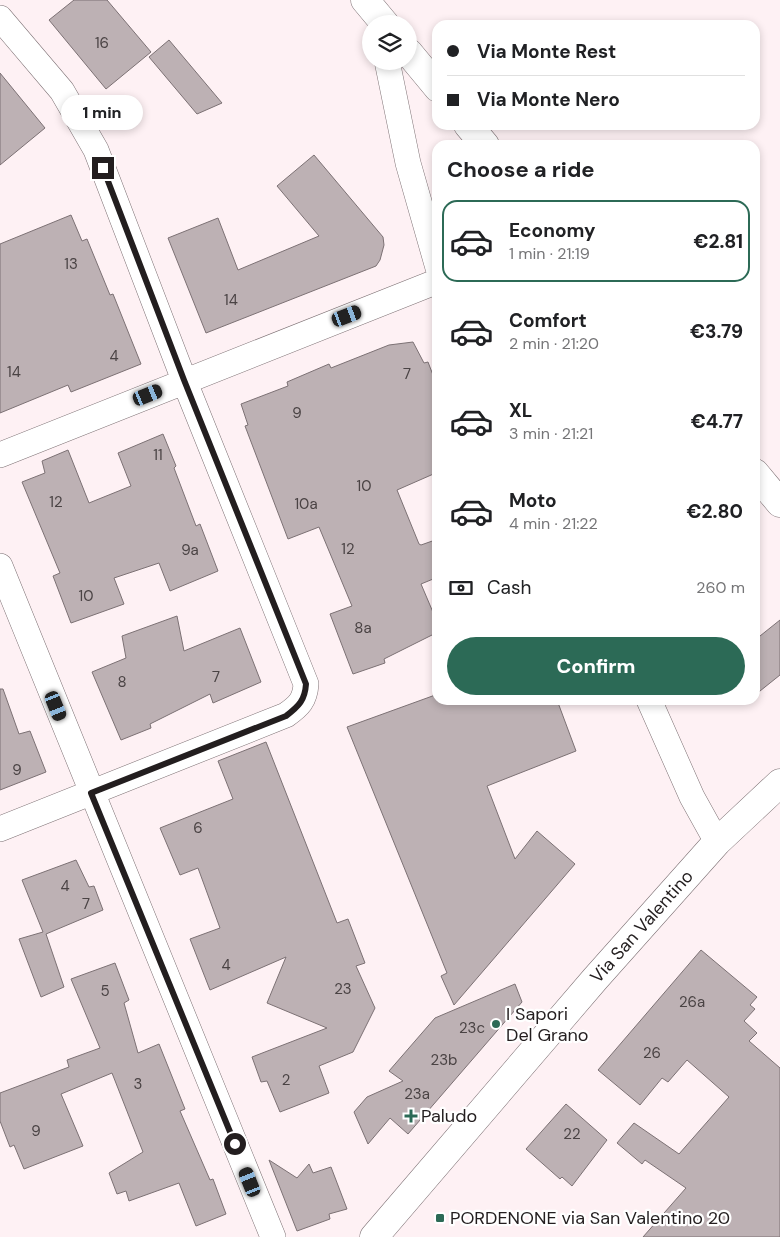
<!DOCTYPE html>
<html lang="en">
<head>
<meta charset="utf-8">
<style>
	:root { --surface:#fff; --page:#f6f6f6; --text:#202124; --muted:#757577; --line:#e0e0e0; --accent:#2c6a56 }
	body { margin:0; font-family:"DM Sans",sans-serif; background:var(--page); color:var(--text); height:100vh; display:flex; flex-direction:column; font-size:19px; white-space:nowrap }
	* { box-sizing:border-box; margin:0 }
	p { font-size:16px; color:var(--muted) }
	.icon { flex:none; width:28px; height:28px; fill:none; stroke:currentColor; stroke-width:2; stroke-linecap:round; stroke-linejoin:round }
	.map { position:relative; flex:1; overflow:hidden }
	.sheet { position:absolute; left:432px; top:140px; width:328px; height:565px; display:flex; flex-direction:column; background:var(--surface); border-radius:15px; box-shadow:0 2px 8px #0003 }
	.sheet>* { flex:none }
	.hud { position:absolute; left:432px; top:20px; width:328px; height:110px; border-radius:15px; box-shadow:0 2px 8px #0003; display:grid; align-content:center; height:110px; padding:0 15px; background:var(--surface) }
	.fabs { position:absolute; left:362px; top:15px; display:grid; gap:10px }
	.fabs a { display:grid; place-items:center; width:55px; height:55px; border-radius:50%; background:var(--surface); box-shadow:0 2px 8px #0003; font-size:25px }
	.end { position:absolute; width:22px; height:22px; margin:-11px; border:6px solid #231e1f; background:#fff; box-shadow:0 0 0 2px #fff }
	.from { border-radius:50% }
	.bubble { position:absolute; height:35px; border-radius:18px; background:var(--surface); box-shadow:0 2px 8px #0003; font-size:16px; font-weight:800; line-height:35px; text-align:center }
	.car { position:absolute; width:15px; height:30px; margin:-15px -8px; border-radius:6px; box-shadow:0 0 4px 1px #0007; background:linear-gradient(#222 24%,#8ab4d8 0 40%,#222 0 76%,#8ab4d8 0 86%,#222 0) }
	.hud b { display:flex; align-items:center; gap:18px; height:48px; font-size:19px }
	.hud b+b { border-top:1px solid var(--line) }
	.hud i { width:12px; height:12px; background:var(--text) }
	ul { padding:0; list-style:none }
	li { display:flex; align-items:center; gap:15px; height:82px; margin:0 10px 8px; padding:0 5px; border:2px solid transparent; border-radius:15px }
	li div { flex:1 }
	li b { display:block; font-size:19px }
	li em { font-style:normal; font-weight:800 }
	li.current { border-color:var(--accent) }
	li>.icon { width:45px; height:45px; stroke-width:1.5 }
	h2 { padding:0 15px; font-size:22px; line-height:60px }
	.pay { display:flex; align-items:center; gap:12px; height:55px; padding:0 15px; font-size:19px }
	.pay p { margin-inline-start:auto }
	.cta { display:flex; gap:10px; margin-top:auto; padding:10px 15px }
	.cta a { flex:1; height:58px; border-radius:30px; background:var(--accent); color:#fff; font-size:20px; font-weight:800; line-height:58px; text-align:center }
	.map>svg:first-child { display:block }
	.building { fill:#bdb1b4; stroke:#7c7174 }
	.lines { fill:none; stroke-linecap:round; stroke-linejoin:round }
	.minor-casing { stroke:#7d7174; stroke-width:26 }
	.tertiary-casing { stroke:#7d7174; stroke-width:29 }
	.primary-casing { stroke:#7d7174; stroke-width:29 }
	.minor { stroke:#fff; stroke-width:25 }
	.tertiary { stroke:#fff; stroke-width:28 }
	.primary { stroke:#fff; stroke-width:28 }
	.route { stroke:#231e1f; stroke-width:6 }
	.poi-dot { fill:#2c6a56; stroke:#fff; stroke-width:2 }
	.labels { text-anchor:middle; stroke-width:4.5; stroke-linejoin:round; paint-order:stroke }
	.number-label { font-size:15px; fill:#4a4344 }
	.street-label { font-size:18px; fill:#231e1f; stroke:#fff }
	.poi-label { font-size:18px; fill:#231e1f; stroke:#fff; text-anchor:start }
</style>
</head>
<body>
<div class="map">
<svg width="780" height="1237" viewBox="0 0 780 1237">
	<rect width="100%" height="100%" fill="#fef1f4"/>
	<path class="building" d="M 74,0 L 107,0 L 151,52 L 106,89 L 49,20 Z
		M 169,40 L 222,103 L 197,114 L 149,57 Z
		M 0,73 L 45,128 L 0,165 Z
		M 314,155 L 383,237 L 384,245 L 380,260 L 376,266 L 206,333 L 168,238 L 218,218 L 238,270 L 319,236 L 277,186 Z
		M 71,215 L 82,241 L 87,239 L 110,295 L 113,294 L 141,364 L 71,392 L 68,385 L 0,413 L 0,244 Z
		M 413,342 L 424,363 L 428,362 L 438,388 L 438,472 L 397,490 L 419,544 L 421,545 L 438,539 L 438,577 L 421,584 L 438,624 L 438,632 L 384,659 L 385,663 L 353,674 L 330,614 L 352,606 L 319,527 L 288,539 L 245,426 L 248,425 L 241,404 L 288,386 L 287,382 L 329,364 L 331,368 L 389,345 Z
		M 163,434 L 176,466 L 174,468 L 196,526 L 200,524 L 218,571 L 170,591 L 159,563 L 114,578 L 124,604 L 71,623 L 53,576 L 60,573 L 22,482 L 45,473 L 42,461 L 68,450 L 89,503 L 131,486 L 118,453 Z
		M 177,616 L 184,651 L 240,628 L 261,682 L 213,703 L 210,694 L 150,724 L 151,728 L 121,740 L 92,672 L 126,658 L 122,636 Z
		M 780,620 L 780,675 L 755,695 L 755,640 Z
		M 0,689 L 3,689 L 19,734 L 30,731 L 46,772 L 0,790 Z
		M 438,694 L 438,700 L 557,700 L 576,751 L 487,786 L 515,859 L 537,831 L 575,864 L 454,1005 L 441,976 L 447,973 L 347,727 Z
		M 266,742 L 337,923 L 348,919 L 365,963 L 356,966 L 375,1008 L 353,1052 L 319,1066 L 329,1093 L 280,1112 L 267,1081 L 261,1082 L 252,1057 L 327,1028 L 267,1003 L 286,957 L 210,990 L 190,939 L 220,928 L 198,868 L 180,875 L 160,828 L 233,799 L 218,761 Z
		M 76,860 L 89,887 L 94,886 L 103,910 L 46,934 L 64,987 L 41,997 L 19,939 L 43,932 L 22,880 Z
		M 701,950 L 757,997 L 750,1005 L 755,1009 L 744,1021 L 757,1033 L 749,1041 L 780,1068 L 780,1237 L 643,1237 L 686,1188 L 645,1160 L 642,1164 L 617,1143 L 634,1123 L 679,1154 L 729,1097 L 687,1060 L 668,1082 L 662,1078 L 640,1105 L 598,1070 Z
		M 115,963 L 129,1000 L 124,1003 L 138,1053 L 159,1044 L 185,1109 L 180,1111 L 210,1180 L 213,1179 L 226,1214 L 196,1226 L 179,1183 L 129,1201 L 126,1191 L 117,1194 L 109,1173 L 143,1152 L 112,1073 L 61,1094 L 83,1146 L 24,1169 L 14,1145 L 10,1147 L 0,1121 L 0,1093 L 69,1067 L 67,1060 L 100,1048 L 71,979 Z
		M 515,984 L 522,1002 L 408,1134 L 390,1118 L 368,1144 L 354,1112 L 367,1097 L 403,1081 L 389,1071 L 435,1018 Z
		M 566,1104 L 607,1140 L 572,1186 L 562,1177 L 560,1179 L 526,1149 Z
		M 269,1160 L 297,1178 L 309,1164 L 313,1173 L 331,1167 L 347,1209 L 329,1214 L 330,1219 L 297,1231 Z"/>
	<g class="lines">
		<g class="minor-casing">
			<path id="minor" d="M 0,18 L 62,91 L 96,150 L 184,380 L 306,684 C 305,700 299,706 286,715 L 0,829
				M 387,61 L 408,163 L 438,268
				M 0,455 L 438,281
				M 0,566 L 273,1237
				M 649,700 L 692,797 L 717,842"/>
		</g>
		<g class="tertiary-casing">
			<g id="tertiary">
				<path id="s1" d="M 374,1237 L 595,979 L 717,842 L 780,783"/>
			</g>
		</g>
		<g class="primary-casing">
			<path id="primary" d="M 365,0 L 385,24
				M 409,53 L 438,88
				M 468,125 L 485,145
				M 755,473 L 780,503"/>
		</g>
		<use href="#minor" class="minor"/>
		<use href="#tertiary" class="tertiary"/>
		<use href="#primary" class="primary"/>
	</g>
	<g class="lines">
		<path class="route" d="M 103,168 L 184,380 L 306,684 C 305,700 299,706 286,716 L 91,793 L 235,1144"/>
	</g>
	<g class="poi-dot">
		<circle cx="496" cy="1024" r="5"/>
		<path d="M408.5 1108.5h5v5h5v5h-5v5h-5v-5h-5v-5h5z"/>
		<rect x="435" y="1213" width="10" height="10" rx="2.5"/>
	</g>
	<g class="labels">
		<g class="number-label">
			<text x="102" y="48">16</text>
			<text x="71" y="269">13</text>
			<text x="231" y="305">14</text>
			<text x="114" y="361">4</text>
			<text x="14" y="377">14</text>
			<text x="407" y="379">7</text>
			<text x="297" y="418">9</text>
			<text x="158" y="460">11</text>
			<text x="364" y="491">10</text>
			<text x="56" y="507">12</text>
			<text x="306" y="509">10a</text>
			<text x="348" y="554">12</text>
			<text x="190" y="555">9a</text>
			<text x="86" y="601">10</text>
			<text x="363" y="633">8a</text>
			<text x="216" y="682">7</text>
			<text x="122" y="687">8</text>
			<text x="17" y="775">9</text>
			<text x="198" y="833">6</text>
			<text x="65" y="891">4</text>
			<text x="86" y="909">7</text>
			<text x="226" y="970">4</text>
			<text x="343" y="994">23</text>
			<text x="105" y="996">5</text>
			<text x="692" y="1007">26a</text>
			<text x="472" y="1033">23c</text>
			<text x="652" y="1058">26</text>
			<text x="444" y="1065">23b</text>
			<text x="286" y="1085">2</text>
			<text x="138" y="1089">3</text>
			<text x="417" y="1099">23a</text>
			<text x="36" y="1136">9</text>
			<text x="572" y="1139">22</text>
		</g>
		<g class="street-label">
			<text dy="6" stroke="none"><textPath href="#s1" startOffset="410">Via San Valentino</textPath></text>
		</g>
		<g class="poi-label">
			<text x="506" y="1020">I Sapori<tspan x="506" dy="21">Del Grano</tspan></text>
			<text x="421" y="1122">Paludo</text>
			<text x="450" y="1224">PORDENONE via San Valentino 20</text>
		</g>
	</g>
</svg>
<div class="fabs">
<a><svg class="icon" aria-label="layers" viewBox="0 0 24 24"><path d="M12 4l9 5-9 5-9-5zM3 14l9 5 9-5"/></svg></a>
</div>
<i class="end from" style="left:235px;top:1144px"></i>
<i class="end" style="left:103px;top:168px"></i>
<div class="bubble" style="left:61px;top:95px;width:82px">1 min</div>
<i class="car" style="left:347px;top:316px;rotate:69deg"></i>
<i class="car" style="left:148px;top:395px;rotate:68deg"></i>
<i class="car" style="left:56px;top:706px;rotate:158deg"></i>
<i class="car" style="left:250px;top:1182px;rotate:338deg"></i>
<div class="hud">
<b><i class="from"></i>Via Monte Rest</b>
<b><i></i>Via Monte Nero</b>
</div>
<section class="sheet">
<h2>Choose a ride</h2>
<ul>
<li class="current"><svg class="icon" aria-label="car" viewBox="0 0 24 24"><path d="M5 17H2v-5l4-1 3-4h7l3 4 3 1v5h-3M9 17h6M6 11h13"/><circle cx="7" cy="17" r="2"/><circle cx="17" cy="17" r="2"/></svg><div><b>Economy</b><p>1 min · 21:19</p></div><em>€2.81</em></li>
<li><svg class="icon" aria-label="car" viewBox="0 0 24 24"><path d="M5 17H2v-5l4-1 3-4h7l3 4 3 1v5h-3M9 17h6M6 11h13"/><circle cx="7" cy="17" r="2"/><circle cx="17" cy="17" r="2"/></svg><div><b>Comfort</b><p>2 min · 21:20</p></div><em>€3.79</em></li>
<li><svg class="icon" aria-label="car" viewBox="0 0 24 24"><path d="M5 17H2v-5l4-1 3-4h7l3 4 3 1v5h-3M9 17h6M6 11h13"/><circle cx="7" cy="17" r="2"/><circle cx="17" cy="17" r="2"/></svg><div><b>XL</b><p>3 min · 21:21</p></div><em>€4.77</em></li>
<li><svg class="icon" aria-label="car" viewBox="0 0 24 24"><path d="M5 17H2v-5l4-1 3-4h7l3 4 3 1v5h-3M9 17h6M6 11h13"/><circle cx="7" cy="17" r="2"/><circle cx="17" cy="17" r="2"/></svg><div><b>Moto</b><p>4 min · 21:22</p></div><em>€2.80</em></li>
</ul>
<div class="pay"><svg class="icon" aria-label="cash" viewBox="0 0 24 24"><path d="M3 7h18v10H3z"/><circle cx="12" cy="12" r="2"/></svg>Cash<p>260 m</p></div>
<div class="cta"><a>Confirm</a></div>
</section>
</div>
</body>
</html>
